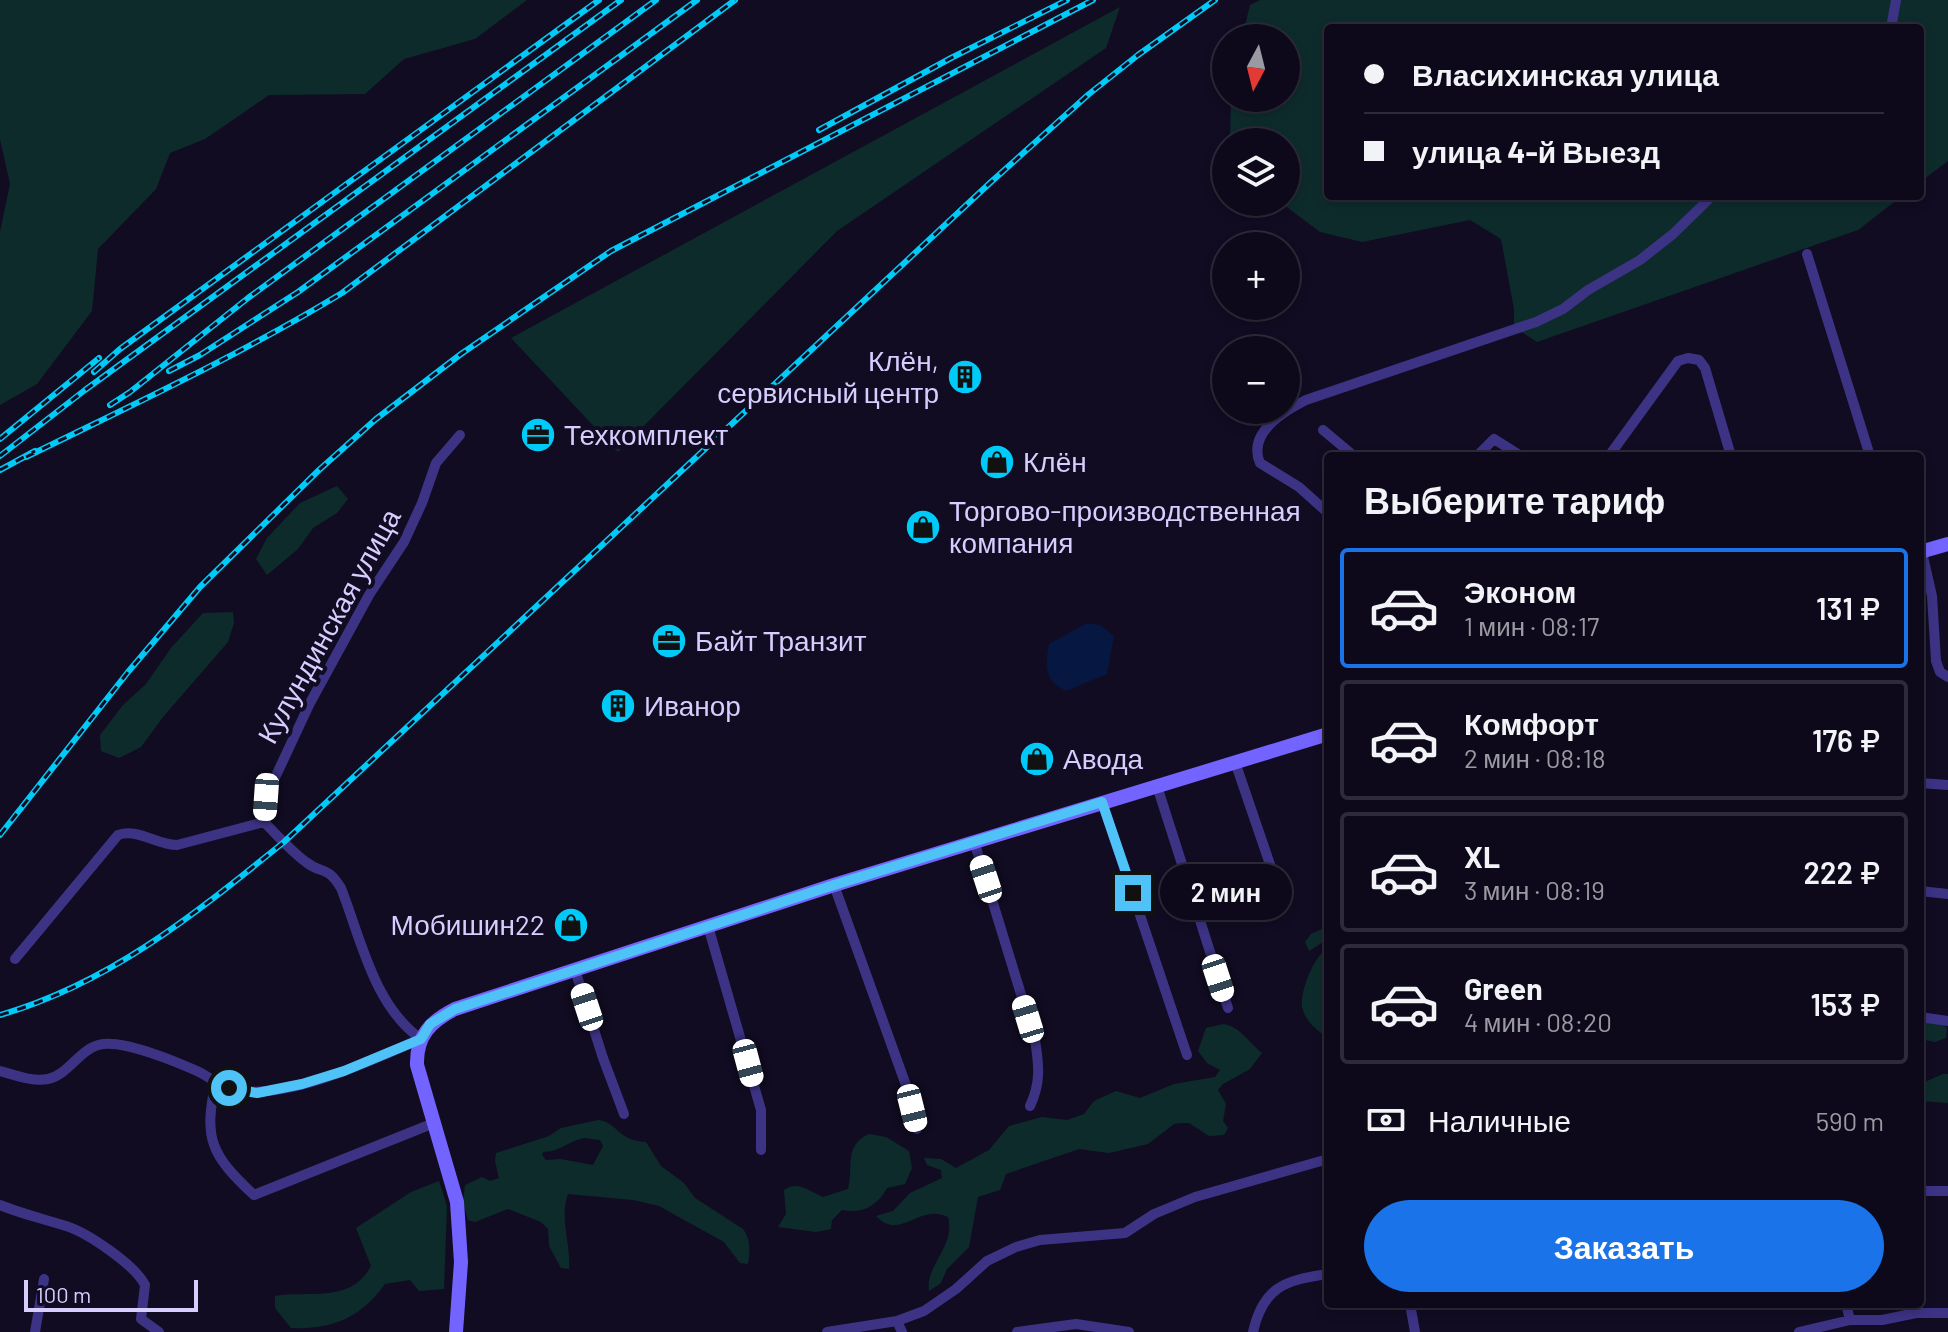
<!DOCTYPE html>
<html lang="ru">
<head>
<meta charset="utf-8">
<style>
	:root { --surface:#0d091a; --page:#1b1727; --text:#f1f3f6; --muted:#9a9aa2; --line:#2d2a39; --accent:#1a73e8 }
	body { margin:0; font-family:Barlow,sans-serif; background:var(--page); color:var(--text); height:100vh; display:flex; flex-direction:column; font-size:30px; white-space:nowrap }
	* { box-sizing:border-box; margin:0 }
	p { font-size:26px; color:var(--muted) }
	.icon { flex:none; width:44px; height:44px; fill:none; stroke:currentColor; stroke-width:2; stroke-linecap:round; stroke-linejoin:round }
	.map { position:relative; flex:1; overflow:hidden }
	.details { position:absolute; left:1324px; top:452px; width:600px; height:856px; display:flex; flex-direction:column; background:var(--surface); border-radius:8px; box-shadow:0 4px 12px #0003,0 0 0 2px var(--line) }
	.details>* { flex:none }
	.top-card { position:absolute; left:1324px; top:24px; width:600px; height:176px; border-radius:8px; box-shadow:0 4px 12px #0003,0 0 0 2px var(--line); display:grid; align-content:center; height:176px; padding:0 40px; background:var(--surface) }
	.needle { width:52px; rotate:187deg }
	.tools { position:absolute; left:1212px; top:24px; display:grid; gap:16px }
	.tools a { display:grid; place-items:center; width:88px; height:88px; border-radius:50%; background:var(--surface); box-shadow:0 4px 12px #0003,0 0 0 2px var(--line); font-size:40px }
	.scale { position:absolute; left:24px; bottom:20px; width:174px; box-sizing:border-box; padding-left:8px; border:4px solid #d7cdff; border-top:0; font-size:22px; line-height:28px; white-space:nowrap; color:#d7cdff; -webkit-text-stroke:6px #110c22; paint-order:stroke }
	.end { position:absolute; width:36px; height:36px; margin:-18px; border:10px solid #4fc3f7; background:#111; box-shadow:0 0 0 4px #111 }
	.from { border-radius:50% }
	.bubble { position:absolute; height:56px; border-radius:28px; background:var(--surface); box-shadow:0 4px 12px #0003,0 0 0 2px var(--line); font-size:26px; font-weight:600; line-height:56px; text-align:center }
	.car { position:absolute; width:24px; height:48px; margin:-24px -12px; border-radius:10px; box-shadow:0 0 6px 2px #0007; background:linear-gradient(#fff 24%,#345 0 40%,#fff 0 76%,#345 0 86%,#fff 0) }
	.top-card b { display:flex; align-items:center; gap:28px; height:76px; font-size:30px }
	.top-card b+b { border-top:2px solid var(--line) }
	.top-card i { width:20px; height:20px; background:var(--text) }
	ul { padding:0; list-style:none }
	li { display:flex; align-items:center; gap:24px; height:120px; margin:0 16px 12px; padding:0 24px; border:4px solid var(--line); border-radius:8px }
	li div { flex:1 }
	li b { display:block; font-size:30px }
	li em { font-style:normal; font-weight:600 }
	li.active { border-color:var(--accent) }
	li>.icon { width:72px; height:72px; stroke-width:1.5 }
	h2 { padding:0 40px; font-size:36px; line-height:96px }
	.pay { display:flex; align-items:center; gap:20px; height:88px; padding:0 40px; font-size:30px }
	.pay p { margin-inline-start:auto }
	.action { display:flex; gap:16px; margin-top:auto; padding:16px 40px }
	.action a { flex:1; height:92px; border-radius:48px; background:var(--accent); color:#fff; font-size:32px; font-weight:600; line-height:92px; text-align:center }
	.map>svg:first-child { display:block }
	.green { fill:#0e2b2c; fill-rule:evenodd }
	.water { fill:#061741 }
	.lines { fill:none; stroke-linecap:round; stroke-linejoin:round }
	.street { stroke:#3d3385; stroke-width:10 }
	.secondary { stroke:#7464ff; stroke-width:14 }
	.rail-casing { stroke:#00cbf8; stroke-width:6 }
	.rail { stroke:#110c22; stroke-width:3; stroke-dasharray:9; stroke-linecap:butt }
	.route { stroke:#4fc3f7; stroke-width:10 }
	.labels { text-anchor:middle; stroke-width:8; stroke-linejoin:round; paint-order:stroke }
	.poi-label { font-size:28px; fill:#d7cdff; stroke:#110c22; text-anchor:start }
	.street-label { font-size:28px; fill:#d7cdff; stroke:#110c22 }
</style>
</head>
<body>
<div class="map">
<svg width="1948" height="1332" viewBox="0 0 1948 1332">
	<rect width="100%" height="100%" fill="#110c22"/>
	<path class="green" d="M 0,0 L 527,0 L 475,39 L 404,59 L 365,94 L 269,95 L 205,139 L 170,153 L 156,189 L 98,249 L 92,311 L 37,384 L 0,405 L 0,232 L 10,184 L 0,139 Z
		M 1260,0 L 1948,0 L 1948,161 L 1920,182 L 1920,28 L 1328,28 L 1328,196 L 1902,196 L 1858,230 L 1537,342 L 1514,327 L 1514,309 L 1501,239 L 1470,220 L 1362,242 L 1320,232 L 1280,202 L 1286,202 L 1286,142 L 1230,140 L 1231,98 L 1286,98 L 1286,38 L 1242,38 L 1250,5 Z
		M 1120,7 L 1106,48 L 837,231 L 618,452 L 511,338 Z
		M 337,486 L 348,499 L 337,513 L 313,528 L 298,549 L 267,575 L 256,559 L 267,538 L 300,503 Z
		M 233,612 L 234,623 L 228,642 L 163,717 L 141,747 L 119,758 L 101,751 L 100,735 L 123,705 L 146,684 L 171,648 L 203,613 Z
		M 1328,926 L 1328,939 L 1309,951 L 1305,942 L 1311,934 Z
		M 1328,948 L 1328,1028 L 1321,1033 C 1312,1026 1304,1018 1302,1006 C 1300,992 1314,955 1328,948 Z
		M 1920,1019 L 1939,1022 L 1947,1028 L 1946,1038 L 1935,1042 L 1920,1039 Z
		M 1223,1024 C 1240,1026 1249,1043 1262,1053 L 1250,1069 L 1223,1084 L 1218,1090 L 1226,1104 L 1223,1121 L 1228,1128 L 1224,1135 L 1209,1136 L 1189,1123 L 1181,1123 L 1174,1124 L 1148,1144 L 1109,1153 L 1079,1149 L 1006,1174 L 1000,1190 L 978,1197 L 969,1247 L 947,1269 L 941,1283 L 929,1291 C 925,1265 956,1246 948,1217 C 918,1203 901,1242 876,1216 L 893,1211 L 910,1193 L 942,1178 L 941,1170 L 927,1165 L 924,1158 L 941,1159 L 956,1168 L 989,1150 L 1009,1126 L 1042,1117 L 1067,1120 L 1084,1114 L 1094,1101 L 1116,1091 L 1140,1098 L 1174,1084 L 1215,1077 L 1220,1070 L 1207,1063 L 1198,1051 L 1206,1028 Z
		M 1943,1074 L 1948,1074 L 1948,1103 L 1922,1101 L 1920,1104 L 1920,1084 Z
		M 598,1120 C 618,1122 617,1141 646,1142 L 661,1166 L 684,1183 L 695,1198 L 743,1229 C 751,1240 750,1251 748,1264 L 740,1263 L 724,1242 L 659,1206 L 633,1200 L 568,1194 C 559,1219 571,1243 569,1269 L 561,1268 L 549,1246 L 548,1229 L 541,1222 L 508,1209 L 475,1222 L 468,1220 L 463,1202 L 465,1185 L 482,1177 L 490,1181 L 499,1178 L 495,1161 L 496,1153 L 549,1136 L 561,1128 ZM 585,1138 L 600,1140 L 603,1146 L 593,1165 L 560,1159 L 546,1160 L 542,1155 L 543,1152 C 560,1152 570,1140 585,1138 Z
		M 869,1134 L 886,1137 L 909,1151 L 912,1168 L 905,1184 L 887,1188 C 877,1206 863,1214 842,1210 L 832,1220 L 831,1229 L 816,1232 L 778,1227 L 786,1214 L 784,1190 C 798,1180 809,1191 823,1197 L 848,1189 C 854,1166 843,1146 869,1134 Z
		M 439,1181 L 447,1206 L 444,1289 L 419,1291 L 410,1280 L 385,1284 C 361,1318 331,1330 291,1328 L 275,1308 L 275,1296 C 309,1290 351,1304 371,1266 L 356,1228 L 411,1192 Z"/>
	<path class="water" d="M 1087,623 L 1100,625 L 1114,636 L 1107,674 L 1066,691 C 1044,681 1045,665 1049,644 Z"/>
	<g class="lines">
		<path class="street" d="M 1891,28 L 1896,0
			M 1807,254 L 1870,456
			M 1323,430 L 1354,456
			M 1477,456 L 1494,439 L 1521,456
			M 1609,456 L 1678,361 L 1688,358 L 1699,360 L 1705,368 L 1731,456
			M 1328,513 L 1299,487 L 1260,463 C 1247,433 1284,411 1306,400 L 1536,322 L 1563,309 L 1588,290 L 1640,260 L 1673,234 L 1712,196
			M 1922,552 L 1932,596 L 1936,661 L 1940,672 L 1948,677
			M 1235,762 L 1276,882
			M 1920,783 L 1948,785
			M 1157,786 L 1228,1008
			M 1102,802 L 1187,1055
			M 264,822 L 266,797 L 310,703 L 369,595 L 404,542 L 422,503 L 436,463 L 460,435
			M 264,822 C 278,836 291,851 306,862 C 322,875 326,864 341,888 C 361,939 374,1006 421,1039
			M 974,841 L 1035,1040 C 1039,1065 1041,1083 1030,1106
			M 834,885 L 907,1088 L 917,1129
			M 1920,891 L 1948,894
			M 708,926 L 761,1110 L 761,1150
			M 15,959 L 118,835 C 139,828 156,845 177,845 L 264,822
			M 575,970 L 603,1058 L 624,1114
			M 1920,1017 L 1948,1021
			M 0,1071 C 15,1075 32,1082 48,1079 C 69,1075 80,1047 103,1044 C 126,1041 175,1061 197,1071 C 208,1076 218,1085 229,1088 C 281,1105 373,1059 421,1039
			M 216,1081 C 203,1139 211,1155 254,1195 L 434,1123
			M 1920,1191 L 1948,1191
			M 0,1205 C 22,1214 44,1219 66,1226 C 88,1233 135,1265 145,1285 L 141,1319 L 159,1332
			M 1410,1304 L 1415,1332
			M 1846,1304 L 1850,1320
			M 897,1321 L 902,1332
			M 35,1332 L 44,1279
			M 827,1332 L 897,1321 L 924,1311 L 956,1289 L 987,1261 L 1016,1247 L 1040,1240 L 1125,1233 L 1154,1214 L 1195,1197 L 1328,1159
			M 1017,1332 L 1076,1324 L 1129,1332
			M 1253,1332 C 1263,1287 1285,1280 1328,1274
			M 1799,1332 L 1850,1320 L 1882,1320 L 1916,1313 L 1948,1313"/>
		<path class="secondary" d="M 1920,552 L 1948,544
			M 456,1332 L 461,1262 L 457,1202 L 417,1065 C 416,1036 431,1021 455,1009 L 834,885 L 1328,734"/>
		<g class="rail-casing">
			<path id="rail" d="M 819,130 L 951,58 L 1067,0
				M 169,371 L 200,355 L 298,292 L 697,0
				M 94,372 L 120,349 L 599,0
				M 110,405 L 130,392 L 248,298 L 656,0
				M 0,439 L 99,358
				M 0,456 L 85,390 L 621,0
				M 26,457 C 132,405 240,355 342,293 L 735,0
				M 0,470 L 35,451
				M 0,835 L 128,672 L 200,587 L 319,470 L 376,419 L 461,354 L 611,251 L 1093,0
				M 0,1015 C 111,983 196,913 284,842 L 991,182 L 1089,94 L 1138,55 L 1215,0"/>
		</g>
		<use href="#rail" class="rail"/>
	</g>
	<g class="lines">
		<path class="route" d="M 229,1088 L 257,1093 L 302,1084 L 344,1071 L 421,1039 L 430,1024 L 455,1009 L 834,885 L 1102,802 L 1133,893"/>
	</g>
	<defs>
		<g id="building-disc" transform="scale(1.8)"><circle r="9.5" fill="#00cbf8" stroke="#110c22"/><path d="M-4-6H4V6H1V3H-1V6H-4ZM-2.5-4.3h1.7v1.8h-1.7ZM.8-4.3h1.7v1.8H.8ZM-2.5-1h1.7V.8h-1.7ZM.8-1h1.7V.8H.8Z" fill="#111"/></g>
		<g id="office-disc" transform="scale(1.8)"><circle r="9.5" fill="#00cbf8" stroke="#110c22"/><path d="M-6-3h4V-5.5h4V-3h4V5H-6ZM-1-4.5V-3h2v-1.5ZM-6 0V1H6V0Z" fill="#111"/></g>
		<g id="shop-disc" transform="scale(1.8)"><circle r="9.5" fill="#00cbf8" stroke="#110c22"/><path d="M-5-2.5h2.3a2.7 3.5 0 0 1 5.4 0H5L5.5 6h-11ZM-1.5-2.5h3a1.5 2.3 0 0 0-3 0Z" fill="#111"/></g>
	</defs>
	<g fill-rule="evenodd">
		<use href="#building-disc" x="965" y="377"/>
		<use href="#office-disc" x="538" y="435"/>
		<use href="#shop-disc" x="997" y="462"/>
		<use href="#shop-disc" x="923" y="527"/>
		<use href="#office-disc" x="669" y="641"/>
		<use href="#building-disc" x="618" y="706"/>
		<use href="#shop-disc" x="1037" y="759"/>
		<use href="#shop-disc" x="571" y="925"/>
	</g>
	<g class="labels">
		<g class="poi-label">
			<text x="939" y="371" text-anchor="end">Клён,<tspan x="939" dy="32">сервисный центр</tspan></text>
			<text x="564" y="445">Техкомплект</text>
			<text x="1023" y="472">Клён</text>
			<text x="949" y="521">Торгово-производственная<tspan x="949" dy="32">компания</tspan></text>
			<text x="695" y="651">Байт Транзит</text>
			<text x="644" y="716">Иванор</text>
			<text x="1063" y="769">Авода</text>
			<text x="545" y="935" text-anchor="end">Мобишин22</text>
		</g>
		<g class="street-label">
			<text transform="translate(329 626) rotate(-61)" y="10">Кулундинская улица</text>
		</g>
	</g>
</svg>
<div class="tools">
<a><svg class="needle" viewBox="-14 -14 28 28"><path d="M0-13l5 13h-10z" fill="#e53935"/><path d="M0 13l5-13h-10z" fill="#9a9aa2"/></svg></a>
<a><svg class="icon" aria-label="layers" viewBox="0 0 24 24"><path d="M12 4l9 5-9 5-9-5zM3 14l9 5 9-5"/></svg></a>
<a>+</a>
<a>−</a>
</div>
<div class="scale">100 m</div>
<i class="end from" style="left:229px;top:1088px"></i>
<i class="end" style="left:1133px;top:893px"></i>
<div class="bubble" style="left:1160px;top:864px;width:132px">2 мин</div>
<i class="car" style="left:266px;top:797px;rotate:184deg"></i>
<i class="car" style="left:986px;top:879px;rotate:342deg"></i>
<i class="car" style="left:1218px;top:978px;rotate:162deg"></i>
<i class="car" style="left:587px;top:1007px;rotate:342deg"></i>
<i class="car" style="left:1028px;top:1019px;rotate:343deg"></i>
<i class="car" style="left:748px;top:1063px;rotate:165deg"></i>
<i class="car" style="left:912px;top:1108px;rotate:166deg"></i>
<div class="top-card">
<b><i class="from"></i>Власихинская улица</b>
<b><i></i>улица 4-й Выезд</b>
</div>
<section class="details">
<h2>Выберите тариф</h2>
<ul>
<li class="active"><svg class="icon" aria-label="car" viewBox="0 0 24 24"><path d="M5 17H2v-5l4-1 3-4h7l3 4 3 1v5h-3M9 17h6M6 11h13"/><circle cx="7" cy="17" r="2"/><circle cx="17" cy="17" r="2"/></svg><div><b>Эконом</b><p>1 мин · 08:17</p></div><em>131 ₽</em></li>
<li><svg class="icon" aria-label="car" viewBox="0 0 24 24"><path d="M5 17H2v-5l4-1 3-4h7l3 4 3 1v5h-3M9 17h6M6 11h13"/><circle cx="7" cy="17" r="2"/><circle cx="17" cy="17" r="2"/></svg><div><b>Комфорт</b><p>2 мин · 08:18</p></div><em>176 ₽</em></li>
<li><svg class="icon" aria-label="car" viewBox="0 0 24 24"><path d="M5 17H2v-5l4-1 3-4h7l3 4 3 1v5h-3M9 17h6M6 11h13"/><circle cx="7" cy="17" r="2"/><circle cx="17" cy="17" r="2"/></svg><div><b>XL</b><p>3 мин · 08:19</p></div><em>222 ₽</em></li>
<li><svg class="icon" aria-label="car" viewBox="0 0 24 24"><path d="M5 17H2v-5l4-1 3-4h7l3 4 3 1v5h-3M9 17h6M6 11h13"/><circle cx="7" cy="17" r="2"/><circle cx="17" cy="17" r="2"/></svg><div><b>Green</b><p>4 мин · 08:20</p></div><em>153 ₽</em></li>
</ul>
<div class="pay"><svg class="icon" aria-label="cash" viewBox="0 0 24 24"><path d="M3 7h18v10H3z"/><circle cx="12" cy="12" r="2"/></svg>Наличные<p>590 m</p></div>
<div class="action"><a>Заказать</a></div>
</section>
</div>
</body>
</html>
